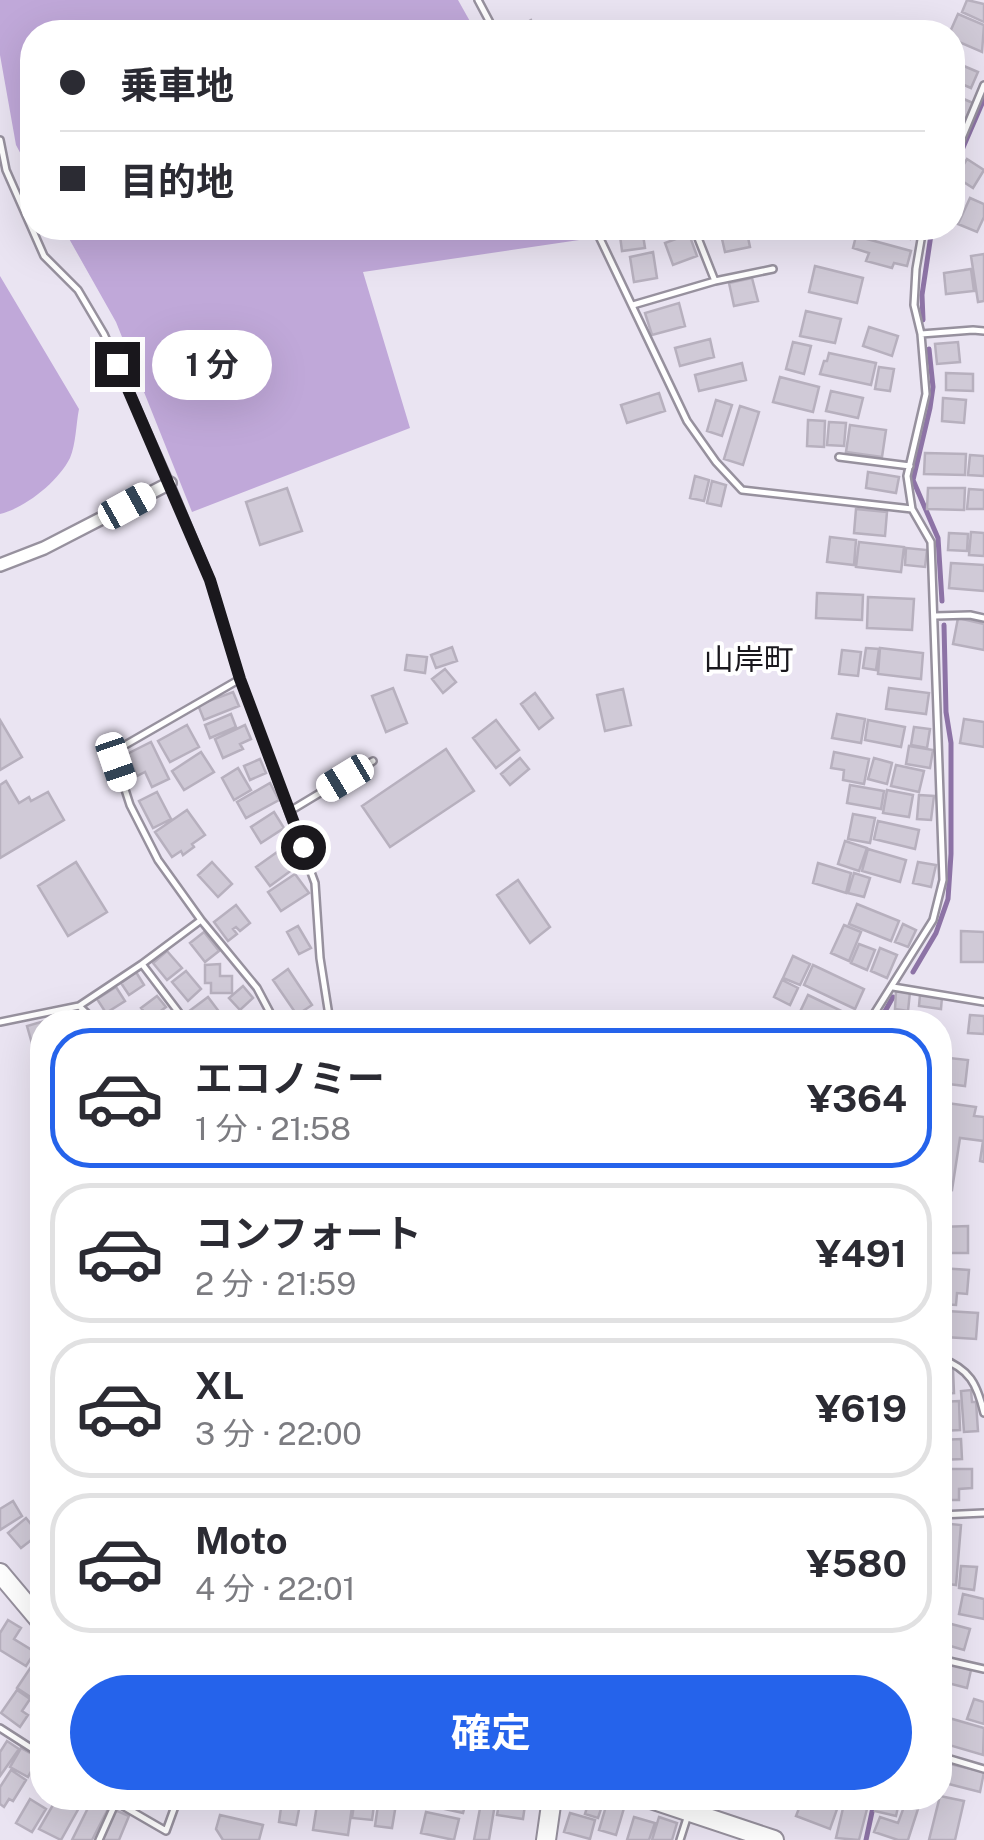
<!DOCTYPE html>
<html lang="ja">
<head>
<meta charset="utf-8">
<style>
	:root { --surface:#fff; --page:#f2f2f3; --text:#2b2b33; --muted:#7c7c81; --line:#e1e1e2; --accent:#2563eb }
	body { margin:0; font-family:"Public Sans","Noto Sans JP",sans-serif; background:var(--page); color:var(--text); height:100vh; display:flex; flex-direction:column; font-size:38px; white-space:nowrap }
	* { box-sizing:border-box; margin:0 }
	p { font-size:32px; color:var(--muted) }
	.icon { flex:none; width:55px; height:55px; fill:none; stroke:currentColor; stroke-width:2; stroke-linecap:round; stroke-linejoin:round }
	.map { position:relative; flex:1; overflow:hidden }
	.sheet { position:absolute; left:30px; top:1010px; width:922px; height:800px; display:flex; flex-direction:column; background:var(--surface); border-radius:40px; box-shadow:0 10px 40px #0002 }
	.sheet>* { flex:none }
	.hud { position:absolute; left:20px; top:20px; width:945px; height:220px; border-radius:40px; box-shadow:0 10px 40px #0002; display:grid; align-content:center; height:220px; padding:0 40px; background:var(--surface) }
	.end { position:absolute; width:45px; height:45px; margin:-22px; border:12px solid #1a181d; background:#fff; box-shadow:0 0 0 5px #fff }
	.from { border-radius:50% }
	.bubble { position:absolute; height:70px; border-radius:35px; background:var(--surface); box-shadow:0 10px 40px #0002; font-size:32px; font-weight:700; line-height:70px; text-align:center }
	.car { position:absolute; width:30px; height:60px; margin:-30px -15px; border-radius:12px; box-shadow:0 0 8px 2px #0007; background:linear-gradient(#fff 24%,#345 0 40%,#fff 0 76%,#345 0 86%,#fff 0) }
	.hud b { display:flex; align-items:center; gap:35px; height:95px; font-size:38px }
	.hud b+b { border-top:2px solid var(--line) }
	.hud i { width:25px; height:25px; background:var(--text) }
	ul { padding:18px 0 0; list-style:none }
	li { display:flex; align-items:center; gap:30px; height:140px; margin:0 20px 15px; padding:0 20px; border:5px solid var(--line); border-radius:40px }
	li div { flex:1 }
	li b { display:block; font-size:38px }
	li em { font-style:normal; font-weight:700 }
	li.current { border-color:var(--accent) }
	li>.icon { width:90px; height:90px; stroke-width:1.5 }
	.action { display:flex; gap:20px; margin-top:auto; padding:20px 40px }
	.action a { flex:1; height:115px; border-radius:60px; background:var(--accent); color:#fff; font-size:40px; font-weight:700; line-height:115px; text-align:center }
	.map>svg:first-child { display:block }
	.park { fill:#c0a8d9 }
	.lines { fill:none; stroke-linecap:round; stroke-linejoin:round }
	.stream { stroke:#8d73a6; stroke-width:5 }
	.building { fill:#d0cad7; stroke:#b7b0be; stroke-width:2.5 }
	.lane-casing { stroke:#97919e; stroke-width:10 }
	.street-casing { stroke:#97919e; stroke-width:16 }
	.primary-casing { stroke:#97919e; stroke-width:22 }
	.lane { stroke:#fff; stroke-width:5 }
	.street { stroke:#fff; stroke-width:11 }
	.primary { stroke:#fff; stroke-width:18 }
	.route { stroke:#1a181d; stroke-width:12 }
	.labels { text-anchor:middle; stroke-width:8; stroke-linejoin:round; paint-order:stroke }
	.neighbourhood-label { font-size:30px; fill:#1a181d; stroke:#fff }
</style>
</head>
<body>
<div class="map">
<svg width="984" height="1840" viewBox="0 0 984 1840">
	<rect width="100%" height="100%" fill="#eae4f2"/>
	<path class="park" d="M 0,0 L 458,0 L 476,32 L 32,32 L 32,175 L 16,145 L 0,55 Z
		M 63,228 L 580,228 L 586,239 L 363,272 L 410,428 L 192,512 L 116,322 Z
		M 0,276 L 79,409 C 76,424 76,444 70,458 C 58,482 25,508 0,514 Z"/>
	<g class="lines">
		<path class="stream" d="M 952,173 L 984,99
			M 923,320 L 922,295 L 932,228
			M 929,349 L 933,387 L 930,408 L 913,480 L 938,538 L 942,601
			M 913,972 L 936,933 L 948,899 L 951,854 L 951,743 L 946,712 L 944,625
			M 879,1022 L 893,997
			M 866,1840 L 875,1798"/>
	</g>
	<path class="building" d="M 967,0 L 984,4 L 984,22 L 962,12 Z
		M 958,14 L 984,25 L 982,52 L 952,39 L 952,32 L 950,32 Z
		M 531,20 L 535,27 L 543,22 L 550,32 L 517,32 L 515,30 Z
		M 952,61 L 978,72 L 971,88 L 952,80 Z
		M 952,94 L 973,103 L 963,124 L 952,119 Z
		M 967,159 L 984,170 L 973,188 L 956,177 Z
		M 970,198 L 984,204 L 984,217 L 977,232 L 958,224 Z
		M 619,228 L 642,228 L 645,248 L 622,251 Z
		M 734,228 L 746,228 L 750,247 L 725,252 L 720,230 Z
		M 860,228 L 913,228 L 910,239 L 895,234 L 893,238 Z
		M 689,234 L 697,256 L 673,265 L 665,243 Z
		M 856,236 L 911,251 L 907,266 L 894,263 L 892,268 L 866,261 L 869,253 L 853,248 Z
		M 653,252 L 657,278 L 634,282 L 630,257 Z
		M 984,254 L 984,301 L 978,302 L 971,256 Z
		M 815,266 L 863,278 L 857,303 L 809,292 Z
		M 971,269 L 974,291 L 946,294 L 944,273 Z
		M 752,278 L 758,301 L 734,306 L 729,283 Z
		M 679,303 L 685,326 L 652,335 L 645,313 Z
		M 806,311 L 841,319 L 835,343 L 800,336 Z
		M 869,327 L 898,336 L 892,356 L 863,346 Z
		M 710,339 L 714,357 L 680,366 L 675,348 Z
		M 793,342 L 811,346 L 804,374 L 786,369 Z
		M 958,342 L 960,362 L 937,364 L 935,344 Z
		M 829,353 L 876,363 L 871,385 L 820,374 L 824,361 L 827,361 Z
		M 742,363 L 746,380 L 699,391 L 695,375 Z
		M 879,367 L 894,369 L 890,391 L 875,389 Z
		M 946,373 L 973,374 L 973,391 L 946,390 Z
		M 780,377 L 819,387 L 813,412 L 773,402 Z
		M 831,391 L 863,398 L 858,418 L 826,411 Z
		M 659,393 L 665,411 L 627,423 L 621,405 Z
		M 943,398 L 966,400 L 964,423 L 942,421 Z
		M 716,400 L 732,405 L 722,436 L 707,431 Z
		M 740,406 L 759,412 L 743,465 L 724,459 Z
		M 808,420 L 825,421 L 824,447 L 807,446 Z
		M 829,422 L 846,423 L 844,446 L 827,445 Z
		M 850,425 L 886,430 L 882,457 L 846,452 Z
		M 925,453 L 966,454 L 965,475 L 924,474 Z
		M 970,455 L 984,456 L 984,476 L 968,475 Z
		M 868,472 L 899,477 L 896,493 L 866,488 Z
		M 695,476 L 709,480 L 704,501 L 690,498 Z
		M 712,481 L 726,485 L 721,506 L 707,503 Z
		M 287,488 L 302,531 L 260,545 L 246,502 Z
		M 928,488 L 965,488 L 964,510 L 927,509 Z
		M 969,489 L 984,490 L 984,509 L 967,509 Z
		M 856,509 L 887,512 L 885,536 L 854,533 Z
		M 971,532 L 984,533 L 984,556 L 969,555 Z
		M 949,533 L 968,534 L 967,551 L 948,550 Z
		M 830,537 L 856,540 L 854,565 L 827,562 Z
		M 859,542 L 904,547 L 901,572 L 856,567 Z
		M 906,548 L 927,550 L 925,567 L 905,565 Z
		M 951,563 L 984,565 L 984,591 L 949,588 Z
		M 817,593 L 863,595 L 862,620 L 816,618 Z
		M 868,597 L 914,599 L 912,630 L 867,628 Z
		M 958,618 L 984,624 L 984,650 L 953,644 Z
		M 452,647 L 457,661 L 436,668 L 431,655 Z
		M 866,648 L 879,649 L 876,670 L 863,668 Z
		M 880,648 L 923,653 L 921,679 L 878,674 Z
		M 842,650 L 861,652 L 858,676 L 839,674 Z
		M 407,655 L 427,657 L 425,673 L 405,670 Z
		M 445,669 L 456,682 L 443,693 L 432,679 Z
		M 393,688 L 407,723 L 386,732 L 372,696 Z
		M 889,688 L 929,693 L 926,714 L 886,709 Z
		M 623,689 L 631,725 L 605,731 L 597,695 Z
		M 233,692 L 239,706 L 204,720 L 198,705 Z
		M 535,693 L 553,718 L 539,729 L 521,704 Z
		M 231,714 L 236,727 L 210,738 L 205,725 Z
		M 837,714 L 865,719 L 861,743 L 832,738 Z
		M 964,719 L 984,722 L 984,747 L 960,743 Z
		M 0,720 L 22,757 L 0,770 Z
		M 496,720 L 519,750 L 496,768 L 473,738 Z
		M 868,720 L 905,727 L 901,747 L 865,740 Z
		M 187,725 L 199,747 L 170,762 L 158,741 Z
		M 245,725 L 251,739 L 240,744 L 243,749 L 223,758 L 215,739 Z
		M 914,727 L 930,729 L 927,748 L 911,745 Z
		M 151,742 L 169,779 L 152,787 L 145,772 L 137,776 L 127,754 Z
		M 909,746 L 933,750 L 930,768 L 906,764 Z
		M 446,749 L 474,791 L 390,847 L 362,806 Z
		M 201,752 L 214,772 L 184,790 L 172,771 Z
		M 834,752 L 869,759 L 864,784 L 843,780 L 844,770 L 831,768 Z
		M 520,758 L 529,769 L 510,785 L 501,774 Z
		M 874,758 L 892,763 L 887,784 L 868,779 Z
		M 260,759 L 266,773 L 250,780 L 244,766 Z
		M 896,765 L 924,771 L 919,792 L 891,786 Z
		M 238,768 L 251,790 L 234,800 L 222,778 Z
		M 6,781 L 19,803 L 29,797 L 31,801 L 48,792 L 64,820 L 0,858 L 0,785 Z
		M 270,783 L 279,800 L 246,818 L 237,802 Z
		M 850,785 L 884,791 L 881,809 L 847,803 Z
		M 887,790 L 913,795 L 909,817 L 883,813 Z
		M 157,792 L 171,819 L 153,828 L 139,801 Z
		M 919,795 L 934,796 L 931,820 L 917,819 Z
		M 187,810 L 205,835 L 192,844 L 194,847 L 183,855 L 181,851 L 172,857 L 155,832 Z
		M 274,812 L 284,828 L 261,843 L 251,827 Z
		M 853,814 L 875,818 L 870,843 L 848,839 Z
		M 878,821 L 919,830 L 915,849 L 874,839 Z
		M 845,841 L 867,848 L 859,871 L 838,864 Z
		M 287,845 L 300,864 L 270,886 L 256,867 Z
		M 868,849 L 906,860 L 900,882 L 862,871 Z
		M 76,862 L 107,912 L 68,936 L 38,886 Z
		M 212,862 L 232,884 L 218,897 L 198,875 Z
		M 918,862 L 936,865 L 931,887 L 913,883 Z
		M 818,863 L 851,873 L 846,893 L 813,883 Z
		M 854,873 L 870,878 L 864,897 L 848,893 Z
		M 295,874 L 309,893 L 281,911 L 268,892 Z
		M 518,880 L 550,927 L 530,943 L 497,895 Z
		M 857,904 L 899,921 L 891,941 L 849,924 Z
		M 236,905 L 250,923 L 240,931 L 236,927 L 233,929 L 237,934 L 228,941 L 214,922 Z
		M 903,924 L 916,930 L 908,947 L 895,942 Z
		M 844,925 L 861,932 L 849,961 L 831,953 Z
		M 298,926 L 311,948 L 299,954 L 287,932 Z
		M 961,931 L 984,932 L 984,962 L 961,962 Z
		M 204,932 L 219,951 L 205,962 L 190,943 Z
		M 859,944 L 875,950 L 867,970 L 851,963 Z
		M 880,948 L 897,955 L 887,978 L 871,971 Z
		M 167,951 L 182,968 L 167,980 L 153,963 Z
		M 793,956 L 810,964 L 800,985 L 783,978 Z
		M 220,964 L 220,976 L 232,976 L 232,993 L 211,993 L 211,983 L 205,983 L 205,965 Z
		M 813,965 L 864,989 L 855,1009 L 804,985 Z
		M 288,969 L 312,1005 L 297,1015 L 273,980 Z
		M 186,971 L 201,989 L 188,1001 L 172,982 Z
		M 136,972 L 144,985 L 129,995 L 121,983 Z
		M 782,980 L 798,988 L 790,1005 L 774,997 Z
		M 243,986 L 253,998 L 240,1010 L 229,998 Z
		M 116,987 L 125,1001 L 106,1013 L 97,999 Z
		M 896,991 L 910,992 L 908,1011 L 895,1009 Z
		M 808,995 L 850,1015 L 847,1022 L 816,1022 L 799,1014 Z
		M 920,995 L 942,997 L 941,1009 L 919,1006 Z
		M 157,996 L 166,1007 L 150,1019 L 141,1008 Z
		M 208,997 L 220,1013 L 208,1022 L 196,1022 L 188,1012 Z
		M 970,1015 L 984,1016 L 984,1034 L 968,1033 Z
		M 51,1019 L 52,1022 L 42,1022 L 42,1052 L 35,1054 L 27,1026 Z
		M 940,1057 L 968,1060 L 965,1086 L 940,1083 Z
		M 940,1102 L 976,1107 L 974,1116 L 984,1117 L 984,1162 L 980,1161 L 983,1141 L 960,1138 L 952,1190 L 940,1188 Z
		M 968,1226 L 968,1253 L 940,1253 L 940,1227 Z
		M 940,1268 L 969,1270 L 967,1294 L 957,1293 L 956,1305 L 940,1304 Z
		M 947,1311 L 978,1313 L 976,1339 L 945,1337 Z
		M 953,1370 L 954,1393 L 940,1394 L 940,1371 Z
		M 971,1390 L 972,1402 L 976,1402 L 978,1431 L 964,1432 L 961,1391 Z
		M 959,1401 L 960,1430 L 940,1431 L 940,1402 Z
		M 961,1439 L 962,1459 L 940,1460 L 940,1440 Z
		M 940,1469 L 972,1469 L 972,1488 L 959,1489 L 959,1500 L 940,1500 Z
		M 13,1501 L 22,1516 L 0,1530 L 0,1509 Z
		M 26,1518 L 39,1534 L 21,1548 L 8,1533 Z
		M 941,1523 L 961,1525 L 956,1585 L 940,1583 Z
		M 961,1566 L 977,1567 L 974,1590 L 959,1588 Z
		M 963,1594 L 984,1599 L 984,1619 L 959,1614 Z
		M 8,1620 L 21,1628 L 14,1639 L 35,1652 L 26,1666 L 0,1650 L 0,1633 Z
		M 940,1621 L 970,1629 L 964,1650 L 940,1643 Z
		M 37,1658 L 42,1661 L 42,1698 L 38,1695 L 35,1700 L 17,1688 Z
		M 941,1662 L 971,1670 L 967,1688 L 940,1681 Z
		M 17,1690 L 30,1699 L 22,1711 L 28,1715 L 20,1727 L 1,1713 Z
		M 974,1699 L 984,1702 L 984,1724 L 967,1719 Z
		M 949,1718 L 984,1728 L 983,1755 L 942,1743 Z
		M 7,1741 L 19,1749 L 0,1776 L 0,1752 Z
		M 21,1748 L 39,1758 L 28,1777 L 10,1767 Z
		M 946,1763 L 984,1772 L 980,1792 L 941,1782 Z
		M 11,1770 L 26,1780 L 13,1801 L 9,1799 L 4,1807 L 0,1804 L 0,1787 Z
		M 940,1796 L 964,1801 L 955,1840 L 929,1840 Z
		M 57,1798 L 65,1798 L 80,1806 L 61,1840 L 39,1829 Z
		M 93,1798 L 109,1807 L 92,1840 L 72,1840 Z
		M 318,1798 L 339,1798 L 338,1805 L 352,1807 L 348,1835 L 313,1830 Z
		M 355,1798 L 375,1798 L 372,1820 L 352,1818 Z
		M 379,1798 L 397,1798 L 392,1828 L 375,1826 Z
		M 433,1798 L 467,1798 L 463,1813 L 431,1806 Z
		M 482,1798 L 496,1798 L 489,1840 L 474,1840 Z
		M 500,1798 L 526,1798 L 523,1819 L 497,1815 Z
		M 590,1798 L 604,1800 L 598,1818 L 585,1814 Z
		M 803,1798 L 841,1798 L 830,1829 L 796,1816 Z
		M 878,1798 L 900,1798 L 896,1816 L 875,1811 Z
		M 30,1799 L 46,1809 L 32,1832 L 16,1823 Z
		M 282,1801 L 300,1804 L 296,1825 L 279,1822 Z
		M 607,1803 L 624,1808 L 616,1835 L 599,1830 Z
		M 844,1804 L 867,1809 L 859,1840 L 836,1838 Z
		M 905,1804 L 918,1809 L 908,1840 L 898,1840 L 874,1832 L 880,1817 L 898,1823 Z
		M 115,1810 L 129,1816 L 119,1840 L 102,1840 Z
		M 426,1812 L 459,1819 L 454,1840 L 421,1833 Z
		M 570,1813 L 595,1820 L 590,1839 L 564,1832 Z
		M 220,1815 L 263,1825 L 259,1840 L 223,1840 L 216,1829 Z
		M 634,1817 L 655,1823 L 649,1840 L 627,1840 Z
		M 659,1817 L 677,1823 L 672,1840 L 652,1840 Z"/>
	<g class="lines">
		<g class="lane-casing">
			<path id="lane" d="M 478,0 L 495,32
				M 0,140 L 6,170 L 44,256 L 78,290 L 104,334 L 170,483 L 210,579 L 240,679 L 315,883 L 320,958 L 330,1022
				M 952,162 L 984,85
				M 595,228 L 687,421 L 716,462 L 742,490 L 912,509
				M 694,228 L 715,281
				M 633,305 L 715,281 L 773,269
				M 921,334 L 973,330 L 984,331
				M 839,457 L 910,466
				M 935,616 L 970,615 L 984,618
				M 240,679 L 113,752 L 130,805 L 158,860 L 201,920 L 257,988 L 275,1022
				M 290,811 L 373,761
				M 142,964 L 186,1022
				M 893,987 L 984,1002
				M 79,1006 L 142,964 L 201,920
				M 0,1022 L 79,1006 L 96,1022
				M 869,1022 L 933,920 L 943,880 L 931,542 L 912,509 L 907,476 L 926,394 L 921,334 L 914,305 L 916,269 L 923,228
				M 940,1358 C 970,1369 977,1384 984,1413
				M 940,1515 L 984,1513
				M 940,1659 L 984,1669
				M 0,1728 L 42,1755
				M 940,1756 L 984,1769
				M 109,1798 L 166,1831 L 178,1798
				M 99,1840 L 116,1802
				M 680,1840 L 687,1818"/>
		</g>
		<g class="street-casing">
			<path id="street" d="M 0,565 L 44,548 L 170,483"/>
		</g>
		<g class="primary-casing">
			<path id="primary" d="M 0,1573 L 42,1623
				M 648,1798 L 774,1840
				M 546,1840 L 552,1798"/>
		</g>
		<use href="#lane" class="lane"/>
		<use href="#street" class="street"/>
		<use href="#primary" class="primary"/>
	</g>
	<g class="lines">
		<path class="route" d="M 117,364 L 210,580 L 240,679 L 303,847"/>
	</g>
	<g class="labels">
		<g class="neighbourhood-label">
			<text x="749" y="670">山岸町</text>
		</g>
	</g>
</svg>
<i class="end from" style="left:303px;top:847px"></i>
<i class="end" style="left:117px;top:364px"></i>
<div class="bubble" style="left:152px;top:330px;width:120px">1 分</div>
<i class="car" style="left:127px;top:506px;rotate:61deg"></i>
<i class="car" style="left:116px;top:762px;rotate:161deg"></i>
<i class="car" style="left:345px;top:778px;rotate:239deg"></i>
<div class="hud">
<b><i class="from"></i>乗車地</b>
<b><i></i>目的地</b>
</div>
<section class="sheet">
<ul>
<li class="current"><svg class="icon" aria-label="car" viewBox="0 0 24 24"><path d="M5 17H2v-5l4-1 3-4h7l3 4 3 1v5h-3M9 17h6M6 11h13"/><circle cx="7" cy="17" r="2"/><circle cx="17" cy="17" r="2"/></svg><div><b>エコノミー</b><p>1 分 · 21:58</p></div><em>¥364</em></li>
<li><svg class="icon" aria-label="car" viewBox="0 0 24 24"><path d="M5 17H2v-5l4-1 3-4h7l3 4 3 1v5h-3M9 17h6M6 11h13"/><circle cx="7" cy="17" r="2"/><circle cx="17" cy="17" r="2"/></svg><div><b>コンフォート</b><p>2 分 · 21:59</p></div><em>¥491</em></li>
<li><svg class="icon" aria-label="car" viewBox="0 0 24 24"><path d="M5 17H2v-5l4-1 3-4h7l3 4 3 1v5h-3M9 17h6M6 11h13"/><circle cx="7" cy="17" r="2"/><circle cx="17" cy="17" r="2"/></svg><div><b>XL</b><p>3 分 · 22:00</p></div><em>¥619</em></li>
<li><svg class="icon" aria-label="car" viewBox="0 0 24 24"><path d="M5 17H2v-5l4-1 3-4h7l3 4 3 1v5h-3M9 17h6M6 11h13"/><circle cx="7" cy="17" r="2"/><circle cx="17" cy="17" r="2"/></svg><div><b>Moto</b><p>4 分 · 22:01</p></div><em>¥580</em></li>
</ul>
<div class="action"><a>確定</a></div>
</section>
</div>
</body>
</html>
